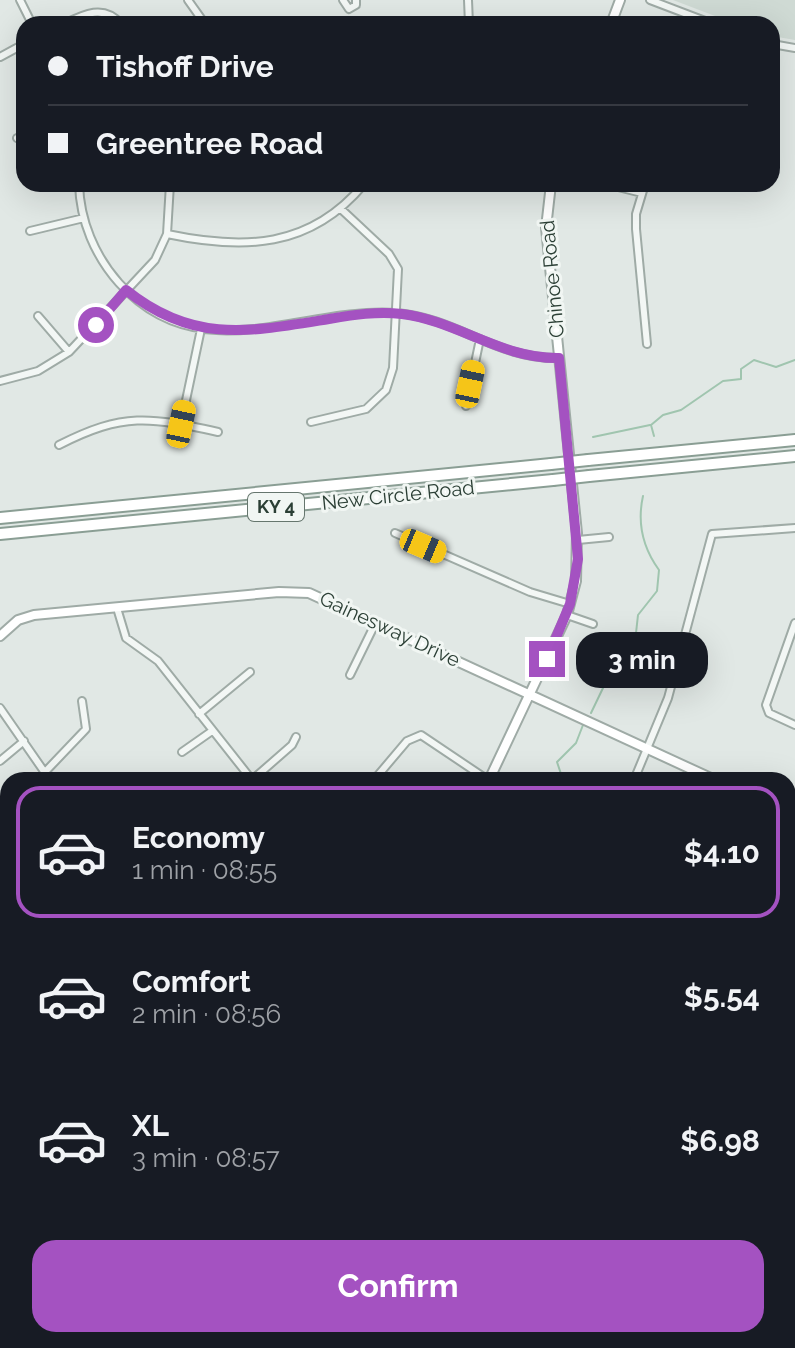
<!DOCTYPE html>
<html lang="en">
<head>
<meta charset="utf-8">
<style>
	:root { --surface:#171b24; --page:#20242c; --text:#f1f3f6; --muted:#9ea1a6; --line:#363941; --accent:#a452c1 }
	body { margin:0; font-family:Raleway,sans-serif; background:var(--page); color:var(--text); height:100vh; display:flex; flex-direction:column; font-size:30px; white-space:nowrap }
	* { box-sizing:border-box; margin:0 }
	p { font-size:26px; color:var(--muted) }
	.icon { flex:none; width:44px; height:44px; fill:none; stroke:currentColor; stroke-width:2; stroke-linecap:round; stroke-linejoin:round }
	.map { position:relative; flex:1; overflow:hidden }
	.panel { position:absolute; left:0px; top:772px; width:796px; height:576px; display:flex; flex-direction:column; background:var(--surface); border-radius:24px 24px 0 0; box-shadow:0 8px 32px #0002 }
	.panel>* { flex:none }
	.top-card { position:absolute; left:16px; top:16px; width:764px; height:176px; border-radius:24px; box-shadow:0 8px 32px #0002; display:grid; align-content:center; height:176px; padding:0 32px; background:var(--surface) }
	.end { position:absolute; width:36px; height:36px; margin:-18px; border:10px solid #a452c1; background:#fff; box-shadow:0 0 0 4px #fff }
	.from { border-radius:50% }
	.bubble { position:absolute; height:56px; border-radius:24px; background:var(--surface); box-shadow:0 8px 32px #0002; font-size:26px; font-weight:700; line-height:56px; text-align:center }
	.car { position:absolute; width:24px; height:48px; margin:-24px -12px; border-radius:10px; box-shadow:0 0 6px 2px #0007; background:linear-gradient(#f5c518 24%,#345 0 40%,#f5c518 0 76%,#345 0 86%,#f5c518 0) }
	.top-card b { display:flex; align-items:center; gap:28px; height:76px; font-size:30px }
	.top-card b+b { border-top:2px solid var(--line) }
	.top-card i { width:20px; height:20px; background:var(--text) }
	ul { padding:14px 0 0; list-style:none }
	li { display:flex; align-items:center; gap:24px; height:132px; margin:0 16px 12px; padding:0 16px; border:4px solid transparent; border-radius:24px }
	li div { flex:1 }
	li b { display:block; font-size:30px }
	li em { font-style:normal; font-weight:700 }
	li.active { border-color:var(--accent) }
	li>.icon { width:72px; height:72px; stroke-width:1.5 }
	.cta { display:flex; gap:16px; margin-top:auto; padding:16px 32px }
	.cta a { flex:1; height:92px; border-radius:24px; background:var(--accent); color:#fff; font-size:32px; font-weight:700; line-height:92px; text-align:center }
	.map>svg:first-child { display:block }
	.built { fill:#cfdad4 }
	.green { fill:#d1ccc3 }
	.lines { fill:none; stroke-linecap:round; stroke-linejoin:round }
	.stream { stroke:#a0c5af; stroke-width:2 }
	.street-casing { stroke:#9faba6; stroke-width:10 }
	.secondary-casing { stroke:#9faba6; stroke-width:12 }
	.highway-casing { stroke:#8a9e94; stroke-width:14 }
	.street { stroke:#f3f7f5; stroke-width:6 }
	.secondary { stroke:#fff; stroke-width:8 }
	.highway { stroke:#fff; stroke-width:10 }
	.highway-bridge-casing { stroke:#8a9e94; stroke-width:14; stroke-linecap:butt }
	.highway-bridge { stroke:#fff; stroke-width:10 }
	.route { stroke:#a452c1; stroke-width:10 }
	.labels { text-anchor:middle; stroke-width:6; stroke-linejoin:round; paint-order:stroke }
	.shield { fill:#f1f6f3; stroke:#66766e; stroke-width:2 }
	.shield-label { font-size:18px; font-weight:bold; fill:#2b3f35 }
	.street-label { font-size:20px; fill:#2b3f35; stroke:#f1f6f3 }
</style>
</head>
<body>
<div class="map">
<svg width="795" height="1348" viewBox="0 0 795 1348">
	<rect width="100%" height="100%" fill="#e1e8e5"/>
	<path class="built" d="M 673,0 L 795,0 L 795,40 L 772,36 L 772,24 L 736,24 Z
		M 788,866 L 795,869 L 795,971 L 788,989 Z
		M 788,1009 L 795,1014 L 795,1348 L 751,1348 L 733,1340 L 788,1340 Z"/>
	<path class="green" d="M 788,879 L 795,881 L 795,946 L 788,944 Z
		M 550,1340 L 733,1340 L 751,1348 L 557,1348 Z"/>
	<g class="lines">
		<path class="stream" d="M 654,436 L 651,425 L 663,415 L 681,410 L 723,381 L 741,379 L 741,369 L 754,360 L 776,367 L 795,360
			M 593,437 L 650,425
			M 591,713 L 615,663 L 636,633 L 638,615 L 657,591 L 659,570 C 643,548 637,523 643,496
			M 563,780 L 557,762 L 576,743 L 583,725
			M 788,994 L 795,998
			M 116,1348 L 120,1340"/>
		<g class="street-casing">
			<path id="street" d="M 20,0 L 32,24
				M 188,0 L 205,24
				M 343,0 L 349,9 L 356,5 L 356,0
				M 468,0 L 469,24
				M 650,0 L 713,24
				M 64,24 C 84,14 104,4 121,24
				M 772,44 L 795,48
				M 0,57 L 24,44
				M 17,138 L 24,135
				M 79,184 C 80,221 95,256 119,283 C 200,373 300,306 397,313 C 456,318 499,360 559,358
				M 606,184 L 642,193
				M 645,184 L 636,214 L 636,229 L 647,344
				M 30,231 L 84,218
				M 167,234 C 243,250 310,249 364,184
				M 38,316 L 69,352
				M 0,381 L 38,371 L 69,352 L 155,260 L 167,234 L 170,184
				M 466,406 L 480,339
				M 311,422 L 366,409 L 386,390 L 393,368 L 398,269 L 389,254 L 341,209
				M 181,424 L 201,329
				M 59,445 C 124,412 149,417 218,432
				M 395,533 L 530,592 L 570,604
				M 578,540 L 609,537
				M 117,608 L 126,638 L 158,661 L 252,780
				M 567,615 L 593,624
				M 795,623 L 766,705 L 769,713 L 795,725
				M 350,675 L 376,622
				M 0,708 L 50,780
				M 199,714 L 250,672
				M 182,752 L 212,731
				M 0,761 L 24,741
				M 45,772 L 86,729 L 82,701
				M 252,780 L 292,745 L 296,737
				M 374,780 L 407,741 L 421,735 L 488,780
				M 634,780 L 668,698 L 712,534 L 795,528
				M 788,847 L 795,830
				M 0,902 L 8,911
				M 0,1022 L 8,1029
				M 0,1141 L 8,1150
				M 0,1233 L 8,1219
				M 395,1340 L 399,1348
				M 180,1348 L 184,1340
				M 275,1348 L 279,1340
				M 437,1348 L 453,1340"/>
		</g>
		<g class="secondary-casing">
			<path id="secondary" d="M 611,24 L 620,0
				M 0,636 L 18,620 L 34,615 L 279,592 L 309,593 L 715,780
				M 489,780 L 567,615 L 576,581 L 577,533 L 546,228 L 551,184
				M 788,814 L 795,817
				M 50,1348 L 54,1340"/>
		</g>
		<g class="highway-casing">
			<path id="highway" d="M 588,460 L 795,440
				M 589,476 L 795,456
				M 0,518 L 551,464
				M 0,534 L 553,480"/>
		</g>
		<use href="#street" class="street"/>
		<use href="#secondary" class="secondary"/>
		<use href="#highway" class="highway"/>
		<g class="highway-bridge-casing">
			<path id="highway-bridge" d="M 551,464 L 588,460
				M 553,480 L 589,476"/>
		</g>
		<use href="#highway-bridge" class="highway-bridge"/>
	</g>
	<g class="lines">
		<path class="route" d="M 96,325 L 126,290 C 193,344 249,332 329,319 C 353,315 377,311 402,314 C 458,321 501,359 559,358 L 578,559 L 570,604 L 547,659"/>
	</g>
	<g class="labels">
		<rect class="shield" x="248" y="493" width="56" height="28" rx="6"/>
		<g class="shield-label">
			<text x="276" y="513">KY 4</text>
		</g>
		<g class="street-label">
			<text transform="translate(552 279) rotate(-95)" y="7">Chinoe Road</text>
			<text transform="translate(398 495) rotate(-6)" y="7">New Circle Road</text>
			<text transform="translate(390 629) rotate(25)" y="7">Gainesway Drive</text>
		</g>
	</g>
</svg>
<i class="end from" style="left:96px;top:325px"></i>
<i class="end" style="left:547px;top:659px"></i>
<div class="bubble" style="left:576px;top:632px;width:132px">3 min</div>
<i class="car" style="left:470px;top:384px;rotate:12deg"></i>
<i class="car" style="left:181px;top:424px;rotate:12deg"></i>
<i class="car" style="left:423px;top:546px;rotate:113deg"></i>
<div class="top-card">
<b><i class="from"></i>Tishoff Drive</b>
<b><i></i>Greentree Road</b>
</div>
<section class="panel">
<ul>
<li class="active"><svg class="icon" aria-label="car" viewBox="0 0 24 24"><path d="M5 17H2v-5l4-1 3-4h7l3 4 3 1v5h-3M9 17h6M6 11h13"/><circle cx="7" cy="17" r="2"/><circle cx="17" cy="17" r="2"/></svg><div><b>Economy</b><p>1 min · 08:55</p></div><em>$4.10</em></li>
<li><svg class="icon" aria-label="car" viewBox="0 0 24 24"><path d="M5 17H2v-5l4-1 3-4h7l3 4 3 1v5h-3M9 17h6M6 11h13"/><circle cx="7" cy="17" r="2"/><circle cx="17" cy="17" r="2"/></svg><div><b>Comfort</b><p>2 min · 08:56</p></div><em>$5.54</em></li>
<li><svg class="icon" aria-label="car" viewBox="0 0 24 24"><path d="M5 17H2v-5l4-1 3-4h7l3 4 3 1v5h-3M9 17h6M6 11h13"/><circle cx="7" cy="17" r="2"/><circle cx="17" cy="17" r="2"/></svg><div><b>XL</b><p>3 min · 08:57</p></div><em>$6.98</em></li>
</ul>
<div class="cta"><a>Confirm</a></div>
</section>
</div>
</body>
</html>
